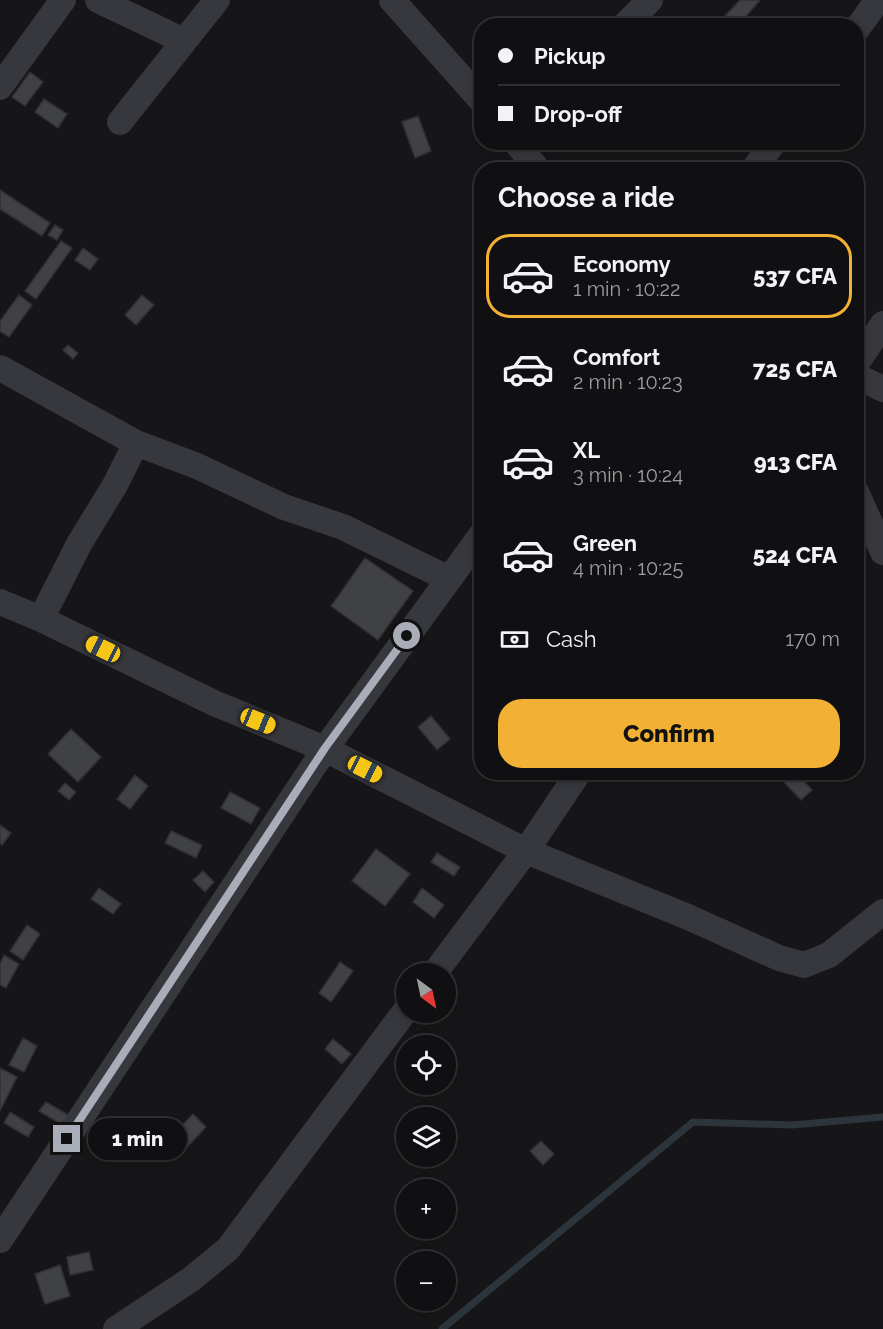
<!DOCTYPE html>
<html lang="en">
<head>
<meta charset="utf-8">
<style>
	:root { --surface:#101012; --page:#19191b; --text:#f1f3f6; --muted:#9c9d9f; --line:#303032; --accent:#f2b134 }
	body { margin:0; font-family:Raleway,sans-serif; background:var(--page); color:var(--text); height:100vh; display:flex; flex-direction:column; font-size:22px; white-space:nowrap }
	* { box-sizing:border-box; margin:0 }
	p { font-size:20px; color:var(--muted) }
	.icon { flex:none; width:33px; height:33px; fill:none; stroke:currentColor; stroke-width:2; stroke-linecap:round; stroke-linejoin:round }
	.map { position:relative; flex:1; overflow:hidden }
	.side { position:absolute; left:474px; top:162px; width:390px; height:618px; display:flex; flex-direction:column; background:var(--surface); border-radius:24px; box-shadow:0 3px 9px #0003,0 0 0 2px var(--line) }
	.side>* { flex:none }
	.hud { position:absolute; left:474px; top:18px; width:390px; height:132px; border-radius:24px; box-shadow:0 3px 9px #0003,0 0 0 2px var(--line); display:grid; align-content:center; height:132px; padding:0 24px; background:var(--surface) }
	.needle { width:39px; rotate:147deg }
	.controls { position:absolute; left:396px; top:963px; display:grid; gap:12px }
	.controls a { display:grid; place-items:center; width:60px; height:60px; border-radius:50%; background:var(--surface); box-shadow:0 3px 9px #0003,0 0 0 2px var(--line); font-size:30px }
	.end { position:absolute; width:27px; height:27px; margin:-14px; border:8px solid #a8adb8; background:#111; box-shadow:0 0 0 3px #111 }
	.from { border-radius:50% }
	.bubble { position:absolute; height:42px; border-radius:21px; background:var(--surface); box-shadow:0 3px 9px #0003,0 0 0 2px var(--line); font-size:20px; font-weight:800; line-height:42px; text-align:center }
	.car { position:absolute; width:18px; height:36px; margin:-18px -9px; border-radius:8px; box-shadow:0 0 4px 2px #0007; background:linear-gradient(#f5c518 24%,#345 0 40%,#f5c518 0 76%,#345 0 86%,#f5c518 0) }
	.hud b { display:flex; align-items:center; gap:21px; height:57px; font-size:22px }
	.hud b+b { border-top:2px solid var(--line) }
	.hud i { width:15px; height:15px; background:var(--text) }
	ul { padding:0; list-style:none }
	li { display:flex; align-items:center; gap:18px; height:84px; margin:0 12px 9px; padding:0 12px; border:3px solid transparent; border-radius:24px }
	li div { flex:1 }
	li b { display:block; font-size:22px }
	li em { font-style:normal; font-weight:800 }
	li.current { border-color:var(--accent) }
	li>.icon { width:54px; height:54px; stroke-width:1.5 }
	h2 { padding:0 24px; font-size:27px; line-height:72px }
	.pay { display:flex; align-items:center; gap:15px; height:66px; padding:0 24px; font-size:22px }
	.pay p { margin-inline-start:auto }
	.action { display:flex; gap:12px; margin-top:auto; padding:12px 24px }
	.action a { flex:1; height:69px; border-radius:24px; background:var(--accent); color:#111; font-size:24px; font-weight:800; line-height:69px; text-align:center }
	.map>svg:first-child { display:block }
	.lines { fill:none; stroke-linecap:round; stroke-linejoin:round }
	.stream { stroke:#2c353c; stroke-width:7 }
	.building { fill:#404145; stroke:#303034; stroke-width:1.5 }
	.minor { stroke:#37383d; stroke-width:26 }
	.route { stroke:#a8adb8; stroke-width:8 }
</style>
</head>
<body>
<div class="map">
<svg width="883" height="1329" viewBox="0 0 883 1329">
	<rect width="100%" height="100%" fill="#161618"/>
	<g class="lines">
		<path class="stream" d="M 442,1329 L 693,1122 L 792,1125 L 883,1117"/>
	</g>
	<path class="building" d="M 740,0 L 760,0 L 738,26 L 734,26 L 724,17 Z
		M 30,72 L 43,82 L 25,106 L 12,97 Z
		M 44,99 L 67,114 L 58,128 L 35,112 Z
		M 418,116 L 431,151 L 415,158 L 402,122 Z
		M 0,190 L 50,223 L 42,236 L 0,209 Z
		M 55,225 L 63,230 L 57,240 L 48,235 Z
		M 61,241 L 72,248 L 36,299 L 25,291 Z
		M 83,248 L 98,259 L 90,270 L 75,260 Z
		M 19,295 L 32,305 L 9,337 L 0,331 L 0,321 Z
		M 142,295 L 154,305 L 136,325 L 125,315 Z
		M 68,345 L 78,353 L 73,359 L 63,350 Z
		M 365,558 L 413,591 L 378,640 L 331,606 Z
		M 431,716 L 450,739 L 437,750 L 418,727 Z
		M 71,729 L 101,757 L 78,782 L 48,754 Z
		M 792,772 L 796,772 L 812,790 L 801,800 L 783,781 Z
		M 135,775 L 148,786 L 130,809 L 117,799 Z
		M 65,783 L 76,792 L 69,800 L 58,791 Z
		M 230,792 L 260,808 L 251,824 L 221,808 Z
		M 0,825 L 11,833 L 2,845 L 0,843 Z
		M 171,831 L 202,845 L 196,858 L 165,843 Z
		M 376,849 L 410,874 L 385,906 L 352,881 Z
		M 437,853 L 460,867 L 454,876 L 431,862 Z
		M 203,871 L 214,882 L 205,892 L 193,880 Z
		M 99,888 L 121,904 L 113,914 L 91,899 Z
		M 422,888 L 444,905 L 434,918 L 413,902 Z
		M 27,925 L 40,934 L 23,960 L 10,951 Z
		M 4,955 L 19,964 L 6,988 L 0,985 L 0,964 Z
		M 340,962 L 353,971 L 331,1002 L 319,993 Z
		M 23,1038 L 37,1046 L 24,1072 L 9,1065 Z
		M 333,1039 L 351,1054 L 342,1064 L 325,1049 Z
		M 0,1068 L 17,1077 L 0,1111 Z
		M 46,1102 L 70,1116 L 64,1126 L 39,1111 Z
		M 10,1112 L 34,1127 L 28,1137 L 4,1123 Z
		M 193,1114 L 206,1127 L 179,1156 L 165,1143 Z
		M 541,1141 L 554,1154 L 543,1165 L 530,1151 Z
		M 89,1252 L 93,1270 L 70,1275 L 67,1257 Z
		M 60,1265 L 70,1296 L 45,1304 L 35,1274 Z"/>
	<g class="lines">
		<path class="minor" d="M 98,0 L 184,41
			M 392,0 L 482,101
			M 624,26 L 650,0
			M 856,30 L 878,0
			M 0,87 L 63,0
			M 120,122 L 217,0
			M 516,142 L 538,170
			M 753,170 L 774,142
			M 856,364 L 883,324
			M 0,368 L 136,443 L 197,466 L 284,507 L 343,527 L 449,579
			M 856,376 L 883,389
			M 856,492 L 883,552
			M 0,602 L 41,619 L 214,703 L 325,749 L 526,851 L 688,917 L 779,958 L 804,965 L 829,955 L 883,912
			M 41,619 L 79,544 L 115,485 L 136,443
			M 434,974 L 526,851 L 579,772
			M 0,1240 L 325,749 L 482,534
			M 116,1329 L 190,1280 L 228,1249 L 406,1010"/>
	</g>
	<g class="lines">
		<path class="route" d="M 67,1139 L 325,748 L 407,636"/>
	</g>
</svg>
<div class="controls">
<a><svg class="needle" viewBox="-14 -14 28 28"><path d="M0-13l5 13h-10z" fill="#e53935"/><path d="M0 13l5-13h-10z" fill="#9c9d9f"/></svg></a>
<a><svg class="icon" aria-label="locate" viewBox="0 0 24 24"><circle cx="12" cy="12" r="6"/><path d="M12 2v4M12 18v4M2 12h4M18 12h4"/></svg></a>
<a><svg class="icon" aria-label="layers" viewBox="0 0 24 24"><path d="M12 4l9 5-9 5-9-5zM3 14l9 5 9-5"/></svg></a>
<a>+</a>
<a>−</a>
</div>
<i class="end from" style="left:407px;top:636px"></i>
<i class="end" style="left:67px;top:1139px"></i>
<div class="bubble" style="left:88px;top:1118px;width:99px">1 min</div>
<i class="car" style="left:103px;top:649px;rotate:296deg"></i>
<i class="car" style="left:258px;top:721px;rotate:112deg"></i>
<i class="car" style="left:365px;top:769px;rotate:117deg"></i>
<div class="hud">
<b><i class="from"></i>Pickup</b>
<b><i></i>Drop-off</b>
</div>
<section class="side">
<h2>Choose a ride</h2>
<ul>
<li class="current"><svg class="icon" aria-label="car" viewBox="0 0 24 24"><path d="M5 17H2v-5l4-1 3-4h7l3 4 3 1v5h-3M9 17h6M6 11h13"/><circle cx="7" cy="17" r="2"/><circle cx="17" cy="17" r="2"/></svg><div><b>Economy</b><p>1 min · 10:22</p></div><em>537 CFA</em></li>
<li><svg class="icon" aria-label="car" viewBox="0 0 24 24"><path d="M5 17H2v-5l4-1 3-4h7l3 4 3 1v5h-3M9 17h6M6 11h13"/><circle cx="7" cy="17" r="2"/><circle cx="17" cy="17" r="2"/></svg><div><b>Comfort</b><p>2 min · 10:23</p></div><em>725 CFA</em></li>
<li><svg class="icon" aria-label="car" viewBox="0 0 24 24"><path d="M5 17H2v-5l4-1 3-4h7l3 4 3 1v5h-3M9 17h6M6 11h13"/><circle cx="7" cy="17" r="2"/><circle cx="17" cy="17" r="2"/></svg><div><b>XL</b><p>3 min · 10:24</p></div><em>913 CFA</em></li>
<li><svg class="icon" aria-label="car" viewBox="0 0 24 24"><path d="M5 17H2v-5l4-1 3-4h7l3 4 3 1v5h-3M9 17h6M6 11h13"/><circle cx="7" cy="17" r="2"/><circle cx="17" cy="17" r="2"/></svg><div><b>Green</b><p>4 min · 10:25</p></div><em>524 CFA</em></li>
</ul>
<div class="pay"><svg class="icon" aria-label="cash" viewBox="0 0 24 24"><path d="M3 7h18v10H3z"/><circle cx="12" cy="12" r="2"/></svg>Cash<p>170 m</p></div>
<div class="action"><a>Confirm</a></div>
</section>
</div>
</body>
</html>
